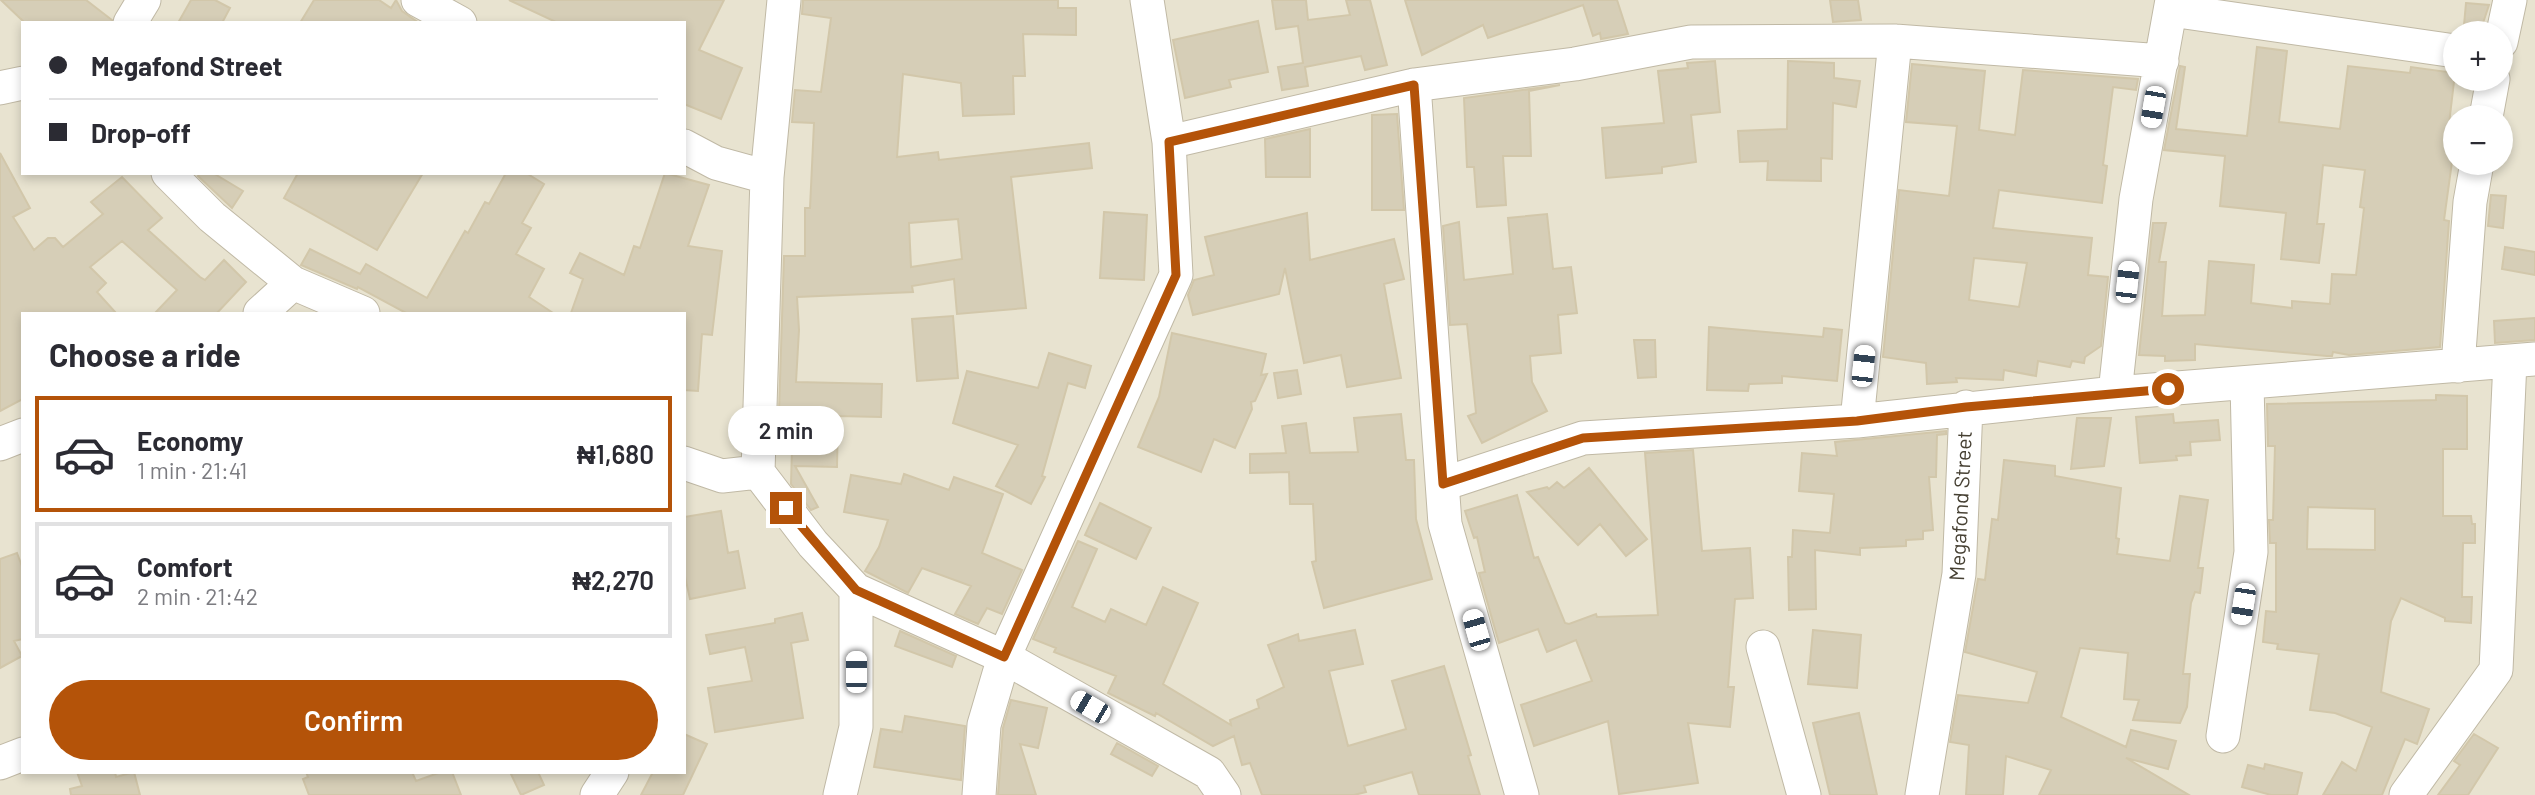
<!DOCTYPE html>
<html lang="en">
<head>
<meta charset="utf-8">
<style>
	:root { --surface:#fff; --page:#f7f7f7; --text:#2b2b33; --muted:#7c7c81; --line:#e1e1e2; --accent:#b45309 }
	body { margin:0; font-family:Barlow,sans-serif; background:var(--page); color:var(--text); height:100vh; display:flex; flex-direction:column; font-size:26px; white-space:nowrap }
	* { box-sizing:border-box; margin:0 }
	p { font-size:23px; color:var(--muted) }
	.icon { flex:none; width:38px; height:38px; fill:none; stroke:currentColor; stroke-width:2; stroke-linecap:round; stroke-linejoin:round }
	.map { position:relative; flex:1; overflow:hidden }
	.sheet { position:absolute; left:21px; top:312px; width:665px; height:462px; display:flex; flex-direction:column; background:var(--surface); border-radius:0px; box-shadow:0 4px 10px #0003 }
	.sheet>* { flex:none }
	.hud { position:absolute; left:21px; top:21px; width:665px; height:154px; border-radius:0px; box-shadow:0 4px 10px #0003; display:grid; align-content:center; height:154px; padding:0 28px; background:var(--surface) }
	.fabs { position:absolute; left:2443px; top:21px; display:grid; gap:14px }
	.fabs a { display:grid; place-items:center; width:70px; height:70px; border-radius:50%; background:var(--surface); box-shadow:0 4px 10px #0003; font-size:35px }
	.end { position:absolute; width:32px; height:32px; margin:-16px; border:9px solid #b45309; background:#fff; box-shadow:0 0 0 4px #fff }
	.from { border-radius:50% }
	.bubble { position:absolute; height:49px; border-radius:24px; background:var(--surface); box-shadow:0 4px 10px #0003; font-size:23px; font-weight:600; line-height:49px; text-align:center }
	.car { position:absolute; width:21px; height:42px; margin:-21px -10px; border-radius:9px; box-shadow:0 0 5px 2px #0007; background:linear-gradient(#fff 24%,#345 0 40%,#fff 0 76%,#345 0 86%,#fff 0) }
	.hud b { display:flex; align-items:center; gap:24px; height:66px; font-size:26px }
	.hud b+b { border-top:2px solid var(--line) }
	.hud i { width:18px; height:18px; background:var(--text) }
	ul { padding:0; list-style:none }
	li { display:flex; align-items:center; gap:21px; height:116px; margin:0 14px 10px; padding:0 14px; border:4px solid var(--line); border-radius:0px }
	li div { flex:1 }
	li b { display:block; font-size:26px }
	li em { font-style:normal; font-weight:600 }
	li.selected { border-color:var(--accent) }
	li>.icon { width:63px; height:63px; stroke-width:1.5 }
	h2 { padding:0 28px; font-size:32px; line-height:84px }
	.cta { display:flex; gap:14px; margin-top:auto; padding:14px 28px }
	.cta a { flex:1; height:80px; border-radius:42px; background:var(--accent); color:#fff; font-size:28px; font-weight:600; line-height:80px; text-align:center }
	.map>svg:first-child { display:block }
	.residential { fill:#e8e3d0; fill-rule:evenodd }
	.building { fill:#d6ceb7; stroke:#d2c7aa; stroke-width:2; fill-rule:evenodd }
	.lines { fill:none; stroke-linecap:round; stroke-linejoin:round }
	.minor-casing { stroke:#c0b9a5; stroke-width:35 }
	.minor { stroke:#fff; stroke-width:33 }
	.route { stroke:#b45309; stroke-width:9 }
	.labels { text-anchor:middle; stroke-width:7; stroke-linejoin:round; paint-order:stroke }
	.street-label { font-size:21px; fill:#464033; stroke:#fff }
</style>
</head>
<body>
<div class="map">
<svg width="2535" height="795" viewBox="0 0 2535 795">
	<rect width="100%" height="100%" fill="#f3f0e3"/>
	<path class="residential" d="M 0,0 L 2535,0 L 2535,795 L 0,795 ZM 23,23 L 684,23 L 684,173 L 23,173 ZM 2455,33 L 2501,33 L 2501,79 L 2455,79 ZM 2455,117 L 2501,117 L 2501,163 L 2455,163 ZM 23,313 L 684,313 L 684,772 L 23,772 Z"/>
	<path class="building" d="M 1,0 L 86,0 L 112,20 L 111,23 L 25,23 Z
		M 191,0 L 215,0 L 230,8 L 222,23 L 178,23 Z
		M 314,0 L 379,0 L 391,8 L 396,0 L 402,11 L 419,23 L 300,23 Z
		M 509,0 L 724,0 L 699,50 L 742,68 L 721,119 L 684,104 L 684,23 L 558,23 Z
		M 803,0 L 1058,0 L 1058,8 L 1076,8 L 1076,35 L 1023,34 L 1025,76 L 1013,76 L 1014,114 L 963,116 L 961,83 L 903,74 L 897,157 L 938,152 L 939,160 L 1089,143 L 1092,168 L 1011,177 L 1026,308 L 957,314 L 954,279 L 912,286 L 913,292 L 797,297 L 799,330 L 796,382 L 882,384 L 881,417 L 838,416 L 837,467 L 795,466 L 818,507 L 811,510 L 791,484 L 793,413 L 779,412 L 784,256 L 805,256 L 805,208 L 810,208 L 814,123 L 792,122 L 795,90 L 821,92 L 831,18 L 802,14 ZM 958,219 L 962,259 L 911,267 L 909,223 Z
		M 1272,0 L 1306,0 L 1308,20 L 1350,15 L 1346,0 L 1370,0 L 1387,65 L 1365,70 L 1361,56 L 1305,67 L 1308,86 L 1282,90 L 1278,67 L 1303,63 L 1298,26 L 1276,29 Z
		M 1405,0 L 1617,0 L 1628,34 L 1601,39 L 1600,33 L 1593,36 L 1583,5 L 1488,38 L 1483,25 L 1422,55 Z
		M 1830,0 L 1858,0 L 1861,20 L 1833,22 Z
		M 2466,3 L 2489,5 L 2482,26 L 2464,25 Z
		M 1258,21 L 1268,72 L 1229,80 L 1231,87 L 1185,98 L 1173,40 Z
		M 2257,47 L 2287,51 L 2279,122 L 2340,129 L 2348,66 L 2410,73 L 2411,67 L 2455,73 L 2449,124 L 2455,125 L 2455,140 L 2444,220 L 2449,221 L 2440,347 L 2349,355 L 2333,352 L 2332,356 L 2327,356 L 2195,344 L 2195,360 L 2165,361 L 2165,356 L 2139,355 L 2153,223 L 2166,223 L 2159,262 L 2166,262 L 2162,316 L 2205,315 L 2209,261 L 2254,265 L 2251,303 L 2292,308 L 2292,301 L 2330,304 L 2332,274 L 2356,275 L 2364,208 L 2360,207 L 2365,170 L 2323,165 L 2317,224 L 2324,224 L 2319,263 L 2281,259 L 2286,213 L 2220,206 L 2225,156 L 2164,150 L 2180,66 L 2185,67 L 2176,129 L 2247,136 Z
		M 1715,61 L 1720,112 L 1691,115 L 1696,162 L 1662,167 L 1662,173 L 1606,178 L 1602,128 L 1664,123 L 1658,71 L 1688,68 L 1687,63 Z
		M 1788,61 L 1834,63 L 1834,78 L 1860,81 L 1856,107 L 1833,103 L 1832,159 L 1821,158 L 1821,181 L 1767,180 L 1768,161 L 1740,162 L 1738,131 L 1787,129 Z
		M 1912,64 L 1985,71 L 1979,130 L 2015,135 L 2023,70 L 2138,79 L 2136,90 L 2113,87 L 2103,165 L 2107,166 L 2102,203 L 1999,190 L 1993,228 L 2092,238 L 2088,275 L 2108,277 L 2101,346 L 2085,357 L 2084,363 L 2072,361 L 2070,367 L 2038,361 L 2036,376 L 2004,370 L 2003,380 L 1956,378 L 1957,382 L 1927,384 L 1926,363 L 1883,357 L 1899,190 L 1949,196 L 1957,126 L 1906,122 ZM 1974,258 L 2027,263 L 2019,307 L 1969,300 Z
		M 1560,85 L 1529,91 L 1531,156 L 1503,156 L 1506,205 L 1477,207 L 1474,167 L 1467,167 L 1464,98 Z
		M 1397,114 L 1404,210 L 1372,210 L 1372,115 Z
		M 1310,129 L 1310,177 L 1266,177 L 1265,139 Z
		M 0,153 L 30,208 L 13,217 L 34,250 L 48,238 L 55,238 L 63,247 L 103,214 L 91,202 L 122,177 L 162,218 L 148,230 L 200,277 L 205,280 L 224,260 L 246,282 L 217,313 L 155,313 L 177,290 L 122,241 L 90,267 L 106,283 L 97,292 L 116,313 L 23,313 L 23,399 L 0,411 Z
		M 200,173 L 213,173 L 243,191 L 232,208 L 198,176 Z
		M 298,173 L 423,173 L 377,250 L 284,198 Z
		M 506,173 L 526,173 L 544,184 L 522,223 L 531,228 L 516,254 L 544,269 L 529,297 L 553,313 L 406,313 L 358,287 L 357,289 L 301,265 L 310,249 L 360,274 L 366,264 L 427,298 L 465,231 L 468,233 L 485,202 L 489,204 Z
		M 665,173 L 709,185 L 688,246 L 722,251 L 712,335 L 702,334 L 698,391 L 684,390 L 684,313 L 571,313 L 583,279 L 570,273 L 580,253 L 624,275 L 634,246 L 640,248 Z
		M 2491,195 L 2506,196 L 2503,228 L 2488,226 Z
		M 1104,212 L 1147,215 L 1144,280 L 1100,278 Z
		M 1307,213 L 1310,260 L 1394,239 L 1404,279 L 1384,284 L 1401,378 L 1347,387 L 1341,355 L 1304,363 L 1285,268 L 1279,294 L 1193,315 L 1188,295 L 1194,280 L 1214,275 L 1205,237 Z
		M 1547,214 L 1553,269 L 1571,267 L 1577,313 L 1558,315 L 1561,353 L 1530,356 L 1532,382 L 1547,411 L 1482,443 L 1468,416 L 1476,413 L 1467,324 L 1450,325 L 1443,226 L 1459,222 L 1464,280 L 1513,274 L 1508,218 Z
		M 2505,247 L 2535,252 L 2535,275 L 2502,269 Z
		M 953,316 L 958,378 L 917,381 L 912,319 Z
		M 2535,318 L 2535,340 L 2495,343 L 2494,321 Z
		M 1709,327 L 1823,337 L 1824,328 L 1842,330 L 1837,381 L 1782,376 L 1782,383 L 1749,384 L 1748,391 L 1707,390 Z
		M 1172,333 L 1266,354 L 1261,375 L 1267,374 L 1255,401 L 1251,402 L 1252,409 L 1235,448 L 1214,439 L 1201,472 L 1138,447 L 1159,397 Z
		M 1634,340 L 1655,340 L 1656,377 L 1638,378 Z
		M 1049,353 L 1091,366 L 1085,388 L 1068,383 L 1042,476 L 1045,477 L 1031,504 L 996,486 L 1018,445 L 953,423 L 967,371 L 1038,388 Z
		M 1297,370 L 1301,394 L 1278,398 L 1274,373 Z
		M 2436,395 L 2467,396 L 2467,449 L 2443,449 L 2443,516 L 2471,516 L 2472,524 L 2475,524 L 2475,543 L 2463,543 L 2462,597 L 2472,597 L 2471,623 L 2445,621 L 2445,618 L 2401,598 L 2391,621 L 2381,692 L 2429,709 L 2417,744 L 2405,739 L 2382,795 L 2323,795 L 2342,762 L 2356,771 L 2372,727 L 2335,713 L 2310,710 L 2319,654 L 2277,649 L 2278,644 L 2263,642 L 2266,611 L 2276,612 L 2276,543 L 2270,543 L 2269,520 L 2273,520 L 2275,446 L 2268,446 L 2267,404 L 2436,400 ZM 2308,507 L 2375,509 L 2375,550 L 2307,549 Z
		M 1401,414 L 1406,460 L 1414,460 L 1416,519 L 1432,579 L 1324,608 L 1312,562 L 1316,561 L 1313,504 L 1290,504 L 1289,472 L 1250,473 L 1250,454 L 1286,453 L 1282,426 L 1306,423 L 1310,453 L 1358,452 L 1354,418 Z
		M 2173,414 L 2174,423 L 2218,420 L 2220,440 L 2190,442 L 2191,455 L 2176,456 L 2177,460 L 2140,463 L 2136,417 Z
		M 2077,418 L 2111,418 L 2104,466 L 2071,469 Z
		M 1946,431 L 1946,434 L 1937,435 L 1936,477 L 1929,477 L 1933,530 L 1923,531 L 1923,539 L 1906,540 L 1906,546 L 1860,548 L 1860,555 L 1815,550 L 1816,609 L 1789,610 L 1788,557 L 1792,557 L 1793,530 L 1830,533 L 1834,494 L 1799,491 L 1802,453 L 1837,456 L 1835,442 Z
		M 1693,450 L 1702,551 L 1750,548 L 1753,598 L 1735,599 L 1728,687 L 1734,687 L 1730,727 L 1688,723 L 1698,783 L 1619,794 L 1608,721 L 1534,746 L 1521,705 L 1592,681 L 1576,640 L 1547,652 L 1538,629 L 1499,643 L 1479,573 L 1485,572 L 1477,537 L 1474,538 L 1465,511 L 1517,495 L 1534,558 L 1538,557 L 1565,623 L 1569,624 L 1596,614 L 1597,617 L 1658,615 L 1645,453 Z
		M 2004,460 L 2055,466 L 2055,476 L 2121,488 L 2116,538 L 2119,539 L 2117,554 L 2170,561 L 2180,496 L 2208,500 L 2198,568 L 2203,568 L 2200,593 L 2195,592 L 2191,603 L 2183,674 L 2190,674 L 2187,707 L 2180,723 L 2133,720 L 2139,700 L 2124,699 L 2128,653 L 2080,648 L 2061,717 L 2126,747 L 2131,730 L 2176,741 L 2168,769 L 2126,758 L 2189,795 L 2039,795 L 2051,770 L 2006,756 L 2003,795 L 1966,795 L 1969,745 L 1950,742 L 1958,695 L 2028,703 L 2037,672 L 1965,652 L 1978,579 L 1985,580 L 1992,519 L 1998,520 Z
		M 1589,468 L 1647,539 L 1626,556 L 1600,524 L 1578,545 L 1527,492 L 1547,487 L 1549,489 L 1557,482 L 1564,488 Z
		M 904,474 L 949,490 L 954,477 L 1003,494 L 982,553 L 1022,570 L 1002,614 L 987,608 L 978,624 L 955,614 L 971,586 L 922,568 L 908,593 L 865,571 L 879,547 L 888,520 L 844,512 L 851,475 L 901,484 Z
		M 1100,503 L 1151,528 L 1136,559 L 1085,535 Z
		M 721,511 L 728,553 L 738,551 L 745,588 L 690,599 L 684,572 L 684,517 Z
		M 1078,541 L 1097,549 L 1072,607 L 1105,622 L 1111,609 L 1146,625 L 1163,587 L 1198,603 L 1163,684 L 1231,725 L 1230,720 L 1259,708 L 1257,700 L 1284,687 L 1268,645 L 1298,634 L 1299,641 L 1355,630 L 1363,664 L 1329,671 L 1348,746 L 1406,729 L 1392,681 L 1444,666 L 1471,755 L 1468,756 L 1480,795 L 1419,795 L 1412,772 L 1364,786 L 1366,792 L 1354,795 L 1262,795 L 1250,763 L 1242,765 L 1234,736 L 1213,746 L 1156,713 L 1155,716 L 1108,693 L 1116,676 L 1054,652 L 1056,648 L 1033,639 Z
		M 17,553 L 23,569 L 23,639 L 14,641 L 22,656 L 0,668 L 0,559 Z
		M 802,613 L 808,640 L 791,643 L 803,718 L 715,732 L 708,688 L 752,681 L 745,647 L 710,654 L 706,635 L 775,623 L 775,619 Z
		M 1813,630 L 1861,635 L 1857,688 L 1808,684 Z
		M 900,631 L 956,656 L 952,667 L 895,646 Z
		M 1011,700 L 1047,708 L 1038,748 L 1020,744 L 1036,795 L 998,795 L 1003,728 Z
		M 1859,713 L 1877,795 L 1830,795 L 1813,723 Z
		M 905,716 L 965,726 L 961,780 L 874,767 L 881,729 L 902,732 Z
		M 684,734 L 707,744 L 683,795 L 641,795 L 653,772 L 684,772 Z
		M 2474,734 L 2498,748 L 2468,795 L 2438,795 L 2460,765 L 2454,761 Z
		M 1117,743 L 1158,766 L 1152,776 L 1111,754 Z
		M 2265,764 L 2302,773 L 2297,795 L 2271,795 L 2242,787 L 2248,765 L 2264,769 Z
		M 77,772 L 115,772 L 116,777 L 134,772 L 140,795 L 71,795 L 70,789 L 82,786 Z
		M 306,772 L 412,772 L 416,781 L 441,772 L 452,772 L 461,795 L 309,795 L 303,779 L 308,777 Z
		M 510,772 L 538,772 L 544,785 L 521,795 Z"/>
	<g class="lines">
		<g class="minor-casing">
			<path id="minor" d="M 418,0 L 460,23
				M 784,0 L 767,177 L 758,472 L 813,544 L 856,590 L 856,727 L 840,795
				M 2171,10 L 2455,51
				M 130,23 L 144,0
				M 2501,42 L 2510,0
				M 1414,85 L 1445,524 L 1522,795
				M 0,88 L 23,83
				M 2486,117 L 2493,79
				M 1169,142 L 1414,85 L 1575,64 L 1691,42 L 1895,41 L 2162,61
				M 684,146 L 716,163 L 767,177
				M 168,173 L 212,217 L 293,283 L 363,313
				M 260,313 L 293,283
				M 2458,366 L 2470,202 L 2477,163
				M 2115,393 L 2136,199 L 2172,0
				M 1857,421 L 1895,41
				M 0,444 L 23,435
				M 684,463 L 722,476 L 758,472
				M 1443,484 L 1583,438 L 1857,421 L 2115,393 L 2535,359
				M 856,590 L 1004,657 L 1209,773 L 1224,795
				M 1763,647 L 1804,795
				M 2223,736 L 2251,552 L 2247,383
				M 0,763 L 23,754
				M 597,795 L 612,772
				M 979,795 L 984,725 L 1004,657 L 1176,275 L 1169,142 L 1147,0
				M 1922,795 L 1959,574 L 1966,407
				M 2406,795 L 2496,670 L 2510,361"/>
		</g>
		<use href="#minor" class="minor"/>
	</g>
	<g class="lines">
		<path class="route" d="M 786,508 L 856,590 L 1004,657 L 1176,275 L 1169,142 L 1414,85 L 1443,484 L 1583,438 L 1857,421 L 1966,407 L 2168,389"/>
	</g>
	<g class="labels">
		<g class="street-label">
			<text transform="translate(1961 506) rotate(-87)" y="7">Megafond Street</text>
		</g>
	</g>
</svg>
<div class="fabs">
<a>+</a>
<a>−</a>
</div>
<i class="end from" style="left:2168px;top:389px"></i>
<i class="end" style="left:786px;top:508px"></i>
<div class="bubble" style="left:728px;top:406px;width:116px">2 min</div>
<i class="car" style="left:2153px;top:107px;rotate:190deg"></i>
<i class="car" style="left:2127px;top:282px;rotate:6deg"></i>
<i class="car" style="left:1863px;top:366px;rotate:6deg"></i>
<i class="car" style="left:2243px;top:604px;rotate:189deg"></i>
<i class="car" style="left:1476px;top:630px;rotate:344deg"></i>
<i class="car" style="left:856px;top:672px;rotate:0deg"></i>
<i class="car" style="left:1090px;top:707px;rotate:300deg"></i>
<div class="hud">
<b><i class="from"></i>Megafond Street</b>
<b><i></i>Drop-off</b>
</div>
<section class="sheet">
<h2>Choose a ride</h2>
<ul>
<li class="selected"><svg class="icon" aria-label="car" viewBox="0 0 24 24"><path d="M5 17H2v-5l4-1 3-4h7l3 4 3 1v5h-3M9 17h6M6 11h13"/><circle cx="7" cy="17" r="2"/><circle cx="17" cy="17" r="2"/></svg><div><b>Economy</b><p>1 min · 21:41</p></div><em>₦1,680</em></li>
<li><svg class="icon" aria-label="car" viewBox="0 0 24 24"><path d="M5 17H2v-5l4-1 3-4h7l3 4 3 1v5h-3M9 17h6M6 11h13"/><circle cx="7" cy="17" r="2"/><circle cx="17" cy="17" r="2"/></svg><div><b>Comfort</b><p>2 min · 21:42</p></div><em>₦2,270</em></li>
</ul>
<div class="cta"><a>Confirm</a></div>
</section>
</div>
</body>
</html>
